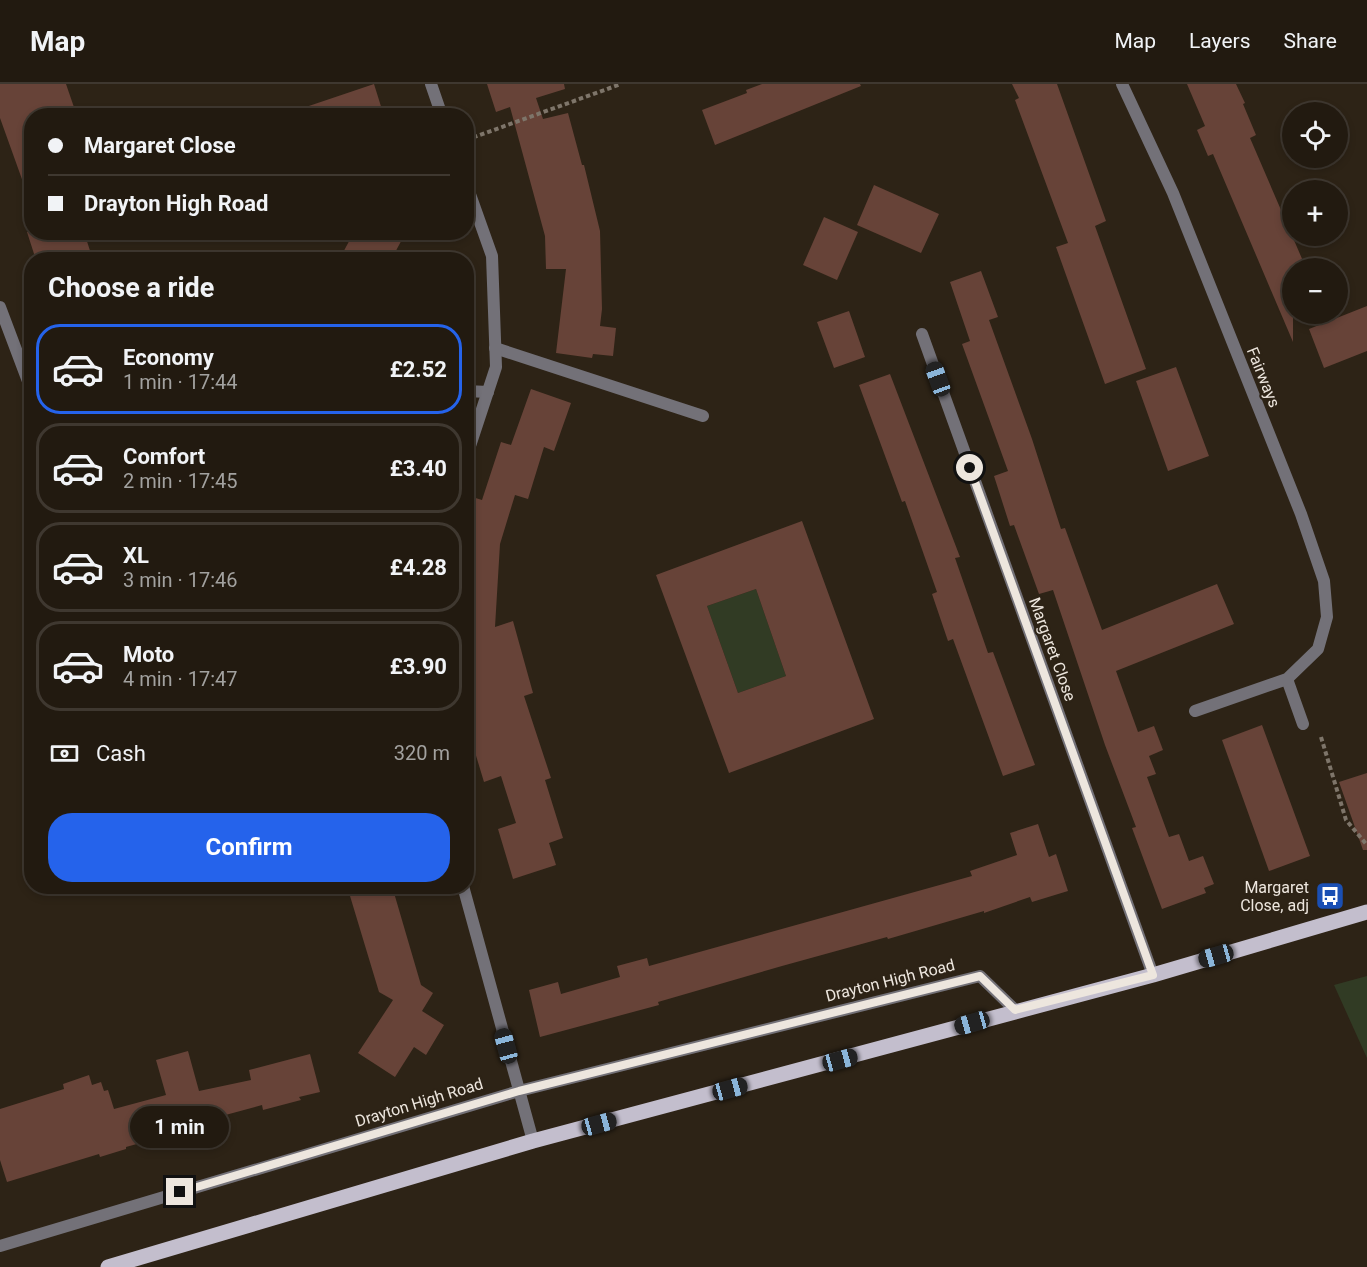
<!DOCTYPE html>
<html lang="en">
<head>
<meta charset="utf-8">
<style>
	:root { --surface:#221a10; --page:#2e271e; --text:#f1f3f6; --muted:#a2a19f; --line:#3f3830; --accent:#2563eb }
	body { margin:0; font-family:Roboto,sans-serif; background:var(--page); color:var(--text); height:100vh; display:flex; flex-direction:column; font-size:22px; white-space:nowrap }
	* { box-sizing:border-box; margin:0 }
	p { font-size:20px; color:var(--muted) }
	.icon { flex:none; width:33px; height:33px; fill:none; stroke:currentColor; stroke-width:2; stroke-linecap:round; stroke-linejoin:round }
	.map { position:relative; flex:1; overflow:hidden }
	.details { position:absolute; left:24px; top:168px; width:450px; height:642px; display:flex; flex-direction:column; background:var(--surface); border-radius:24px; box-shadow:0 3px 9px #0003,0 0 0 2px var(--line) }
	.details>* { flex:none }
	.hud { position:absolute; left:24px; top:24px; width:450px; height:132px; border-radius:24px; box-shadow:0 3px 9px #0003,0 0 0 2px var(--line); display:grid; align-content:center; height:132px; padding:0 24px; background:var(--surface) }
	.fabs { position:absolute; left:1282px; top:18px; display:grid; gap:12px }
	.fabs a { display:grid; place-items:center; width:66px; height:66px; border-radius:50%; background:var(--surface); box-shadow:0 3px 9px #0003,0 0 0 2px var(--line); font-size:30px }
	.end { position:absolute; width:27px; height:27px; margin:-14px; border:8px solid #ede6de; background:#111; box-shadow:0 0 0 3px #111 }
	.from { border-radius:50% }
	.bubble { position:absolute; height:42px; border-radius:21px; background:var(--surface); box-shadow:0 3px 9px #0003,0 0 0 2px var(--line); font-size:20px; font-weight:700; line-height:42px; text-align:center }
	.car { position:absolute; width:18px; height:36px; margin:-18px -9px; border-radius:8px; box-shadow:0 0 4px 2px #0007; background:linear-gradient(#222 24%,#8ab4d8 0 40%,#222 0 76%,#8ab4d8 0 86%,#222 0) }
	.hud b { display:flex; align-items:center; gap:21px; height:57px; font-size:22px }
	.hud b+b { border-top:2px solid var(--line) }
	.hud i { width:15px; height:15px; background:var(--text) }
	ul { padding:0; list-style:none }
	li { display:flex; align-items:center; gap:18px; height:90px; margin:0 12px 9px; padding:0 12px; border:3px solid var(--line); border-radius:24px }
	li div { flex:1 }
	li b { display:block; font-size:22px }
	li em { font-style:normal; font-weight:700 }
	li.selected { border-color:var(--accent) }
	li>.icon { width:54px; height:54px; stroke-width:1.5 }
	h2 { padding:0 24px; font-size:27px; line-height:72px }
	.pay { display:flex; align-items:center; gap:15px; height:66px; padding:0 24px; font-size:22px }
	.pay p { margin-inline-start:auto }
	.button { display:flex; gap:12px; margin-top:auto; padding:12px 24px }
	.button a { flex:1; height:69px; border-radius:24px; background:var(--accent); color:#fff; font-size:24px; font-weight:700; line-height:69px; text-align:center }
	header { display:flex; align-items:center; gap:36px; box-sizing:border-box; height:84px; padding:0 30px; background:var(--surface); border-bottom:2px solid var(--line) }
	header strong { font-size:28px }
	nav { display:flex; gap:33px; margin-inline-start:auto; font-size:21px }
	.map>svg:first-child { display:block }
	.green { fill:#313b24 }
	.building { fill:#674338; fill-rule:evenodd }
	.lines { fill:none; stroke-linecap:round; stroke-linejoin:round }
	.path { stroke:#7e756a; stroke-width:4; stroke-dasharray:4.5 3; stroke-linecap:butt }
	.lane { stroke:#737178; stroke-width:12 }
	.street { stroke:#737178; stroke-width:12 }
	.primary { stroke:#c3becd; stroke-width:15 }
	.route { stroke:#ede6de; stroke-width:8 }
	.labels { text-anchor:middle; stroke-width:4.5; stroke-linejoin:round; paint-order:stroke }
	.street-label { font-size:16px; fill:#ede6de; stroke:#2d2316 }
	.poi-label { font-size:16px; fill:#ede6de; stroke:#2d2316; text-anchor:end }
</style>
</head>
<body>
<header>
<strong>Map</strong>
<nav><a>Map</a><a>Layers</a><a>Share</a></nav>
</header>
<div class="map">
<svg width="1367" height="1183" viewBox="0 0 1367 1183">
	<rect width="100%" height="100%" fill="#2d2316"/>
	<path class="green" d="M 756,505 L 786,592 L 738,609 L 707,522 Z
		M 1367,892 L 1367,974 L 1334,901 Z"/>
	<path class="building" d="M 0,0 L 66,0 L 77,32 L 32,32 L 32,112 L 28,112 L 0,34 Z
		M 374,0 L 384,32 L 295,32 L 294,27 Z
		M 487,0 L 564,0 L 565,5 L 536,14 L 543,35 L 568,29 L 582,81 L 584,81 L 600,147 L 602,225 L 600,242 L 616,244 L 613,272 L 593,270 L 592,274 L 556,269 L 566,185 L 546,185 L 545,152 L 510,23 L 496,28 Z
		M 762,0 L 860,0 L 861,2 L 715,61 L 702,26 L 747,9 L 746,6 Z
		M 1012,0 L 1057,0 L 1106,137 L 1095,142 L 1146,285 L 1105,300 L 1056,163 L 1068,159 L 1015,16 L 1019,14 Z
		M 1187,0 L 1236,0 L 1245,19 L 1243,20 L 1256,51 L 1250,54 L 1306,184 L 1293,184 L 1293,258 L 1213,70 L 1208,72 L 1197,46 L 1205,42 Z
		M 874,101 L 939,130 L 921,169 L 857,141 Z
		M 824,133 L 858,148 L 837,196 L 803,181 Z
		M 27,148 L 84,148 L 93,176 L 36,176 Z
		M 354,148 L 406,148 L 391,176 L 339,176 Z
		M 981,187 L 998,233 L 989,236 L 1032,355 L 1061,445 L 1065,444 L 1102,546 L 1217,500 L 1234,540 L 1116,587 L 1138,648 L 1154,642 L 1163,666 L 1149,672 L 1156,690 L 1147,693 L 1169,753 L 1179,750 L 1189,777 L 1203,772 L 1214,800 L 1204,804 L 1206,809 L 1162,825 L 1132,744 L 1136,743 L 1105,661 L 1053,506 L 1039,510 L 1014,441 L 1010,442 L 994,392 L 1008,387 L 962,260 L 970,257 L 950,198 Z
		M 1367,222 L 1367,267 L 1324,284 L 1309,245 Z
		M 849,227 L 865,273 L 834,284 L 817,238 Z
		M 1176,283 L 1209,372 L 1168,387 L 1136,297 Z
		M 890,290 L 960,473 L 955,474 L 988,569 L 993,568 L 1035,681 L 1003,692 L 953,555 L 948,557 L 932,510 L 937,508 L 905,417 L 902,418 L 859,301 Z
		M 531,305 L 571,319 L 554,367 L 544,363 L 528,415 L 515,411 L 500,460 L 495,543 L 513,537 L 533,609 L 524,612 L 551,694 L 545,696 L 563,754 L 549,759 L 556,781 L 513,795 L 498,745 L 516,739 L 501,692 L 484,698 L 471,655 L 466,656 L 466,411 L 482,416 L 501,358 L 511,361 Z
		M 802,437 L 874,635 L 729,689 L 656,491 ZM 756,505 L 786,592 L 738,609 L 707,522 Z
		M 1262,641 L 1310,772 L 1269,787 L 1222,656 Z
		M 1367,689 L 1367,766 L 1363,766 L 1339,698 Z
		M 1038,740 L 1049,773 L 1056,770 L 1068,807 L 1032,818 L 1030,813 L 984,829 L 984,827 L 888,855 L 887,853 L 782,882 L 658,918 L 659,921 L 540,953 L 529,906 L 558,898 L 561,910 L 620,893 L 617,882 L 647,874 L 649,882 L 972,792 L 970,787 L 1017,771 L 1010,749 Z
		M 347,802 L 392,802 L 421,901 L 433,909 L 422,927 L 444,941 L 426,971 L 414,963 L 395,993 L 358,969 L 393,916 L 379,908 Z
		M 188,967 L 199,1007 L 251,996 L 249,986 L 310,970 L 320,1008 L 299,1013 L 301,1016 L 263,1026 L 262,1021 L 207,1036 L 209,1040 L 126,1063 L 126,1065 L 100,1073 L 99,1070 L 7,1098 L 0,1076 L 0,1025 L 64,1005 L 63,1000 L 89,991 L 92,1001 L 101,998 L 104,1007 L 108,1006 L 114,1025 L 166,1011 L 156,976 Z"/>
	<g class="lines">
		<path class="path" d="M 466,56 L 621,0
			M 1321,653 L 1346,736 L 1367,761"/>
		<path class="lane" d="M 495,264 L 703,332
			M 466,307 L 488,308
			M 0,1162 L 519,1007 L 980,892 L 1015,926"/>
		<path class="street" d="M 431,0 L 442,32
			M 1122,0 L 1173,109 L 1301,430 L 1324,497 L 1327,533 L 1318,565 L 1287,595 L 1195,627
			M 466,99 L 492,172 L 496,283 L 466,374
			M 0,223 L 32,308
			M 922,250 L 1153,891
			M 1287,595 L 1303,640
			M 463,802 L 533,1057"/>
		<path class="primary" d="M 108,1183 L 533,1057 L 1153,891 L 1367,828"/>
	</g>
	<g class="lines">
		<path class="route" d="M 180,1108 L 519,1007 L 980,892 L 1015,926 L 1153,891 L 970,384"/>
	</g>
	<defs>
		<g id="bus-square" transform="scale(1.5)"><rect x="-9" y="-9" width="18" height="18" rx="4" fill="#1a4fb4" stroke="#2d2316"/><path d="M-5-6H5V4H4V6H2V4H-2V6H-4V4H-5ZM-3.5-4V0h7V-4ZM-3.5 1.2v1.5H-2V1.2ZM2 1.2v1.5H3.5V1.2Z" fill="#fff"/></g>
	</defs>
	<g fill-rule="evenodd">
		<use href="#bus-square" x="1330" y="812"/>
	</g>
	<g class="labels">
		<g class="street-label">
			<text transform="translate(1264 293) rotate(68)" y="6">Fairways</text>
			<text transform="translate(1053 565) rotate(70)" y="6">Margaret Close</text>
			<text transform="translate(890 896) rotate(-14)" y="6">Drayton High Road</text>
			<text transform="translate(419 1018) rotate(-17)" y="6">Drayton High Road</text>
		</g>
		<g class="poi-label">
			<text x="1309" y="809">Margaret<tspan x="1309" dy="18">Close, adj</tspan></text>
		</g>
	</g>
</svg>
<div class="fabs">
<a><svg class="icon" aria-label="locate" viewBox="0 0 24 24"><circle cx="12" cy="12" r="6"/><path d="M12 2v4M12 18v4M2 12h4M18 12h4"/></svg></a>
<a>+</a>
<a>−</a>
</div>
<i class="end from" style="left:970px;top:384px"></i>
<i class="end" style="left:180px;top:1108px"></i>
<div class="bubble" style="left:130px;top:1022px;width:99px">1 min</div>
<i class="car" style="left:938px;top:295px;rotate:340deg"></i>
<i class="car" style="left:1216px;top:872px;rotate:254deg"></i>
<i class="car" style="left:972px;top:939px;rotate:254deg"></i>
<i class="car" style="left:506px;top:962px;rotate:345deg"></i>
<i class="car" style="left:840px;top:976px;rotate:75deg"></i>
<i class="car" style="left:730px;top:1005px;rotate:75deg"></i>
<i class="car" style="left:599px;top:1040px;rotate:75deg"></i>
<div class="hud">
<b><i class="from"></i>Margaret Close</b>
<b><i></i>Drayton High Road</b>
</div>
<section class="details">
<h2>Choose a ride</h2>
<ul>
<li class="selected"><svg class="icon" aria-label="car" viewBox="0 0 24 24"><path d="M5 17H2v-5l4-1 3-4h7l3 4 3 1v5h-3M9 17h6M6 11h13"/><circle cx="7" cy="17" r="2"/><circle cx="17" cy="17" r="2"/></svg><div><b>Economy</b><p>1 min · 17:44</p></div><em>£2.52</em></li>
<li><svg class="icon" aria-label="car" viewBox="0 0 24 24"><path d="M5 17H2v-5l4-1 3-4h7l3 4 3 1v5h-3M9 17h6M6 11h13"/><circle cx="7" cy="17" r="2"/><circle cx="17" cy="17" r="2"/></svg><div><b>Comfort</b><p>2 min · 17:45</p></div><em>£3.40</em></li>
<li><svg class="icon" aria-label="car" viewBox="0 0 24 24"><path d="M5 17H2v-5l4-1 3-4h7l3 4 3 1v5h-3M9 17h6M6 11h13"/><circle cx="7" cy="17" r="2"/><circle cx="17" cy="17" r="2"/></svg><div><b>XL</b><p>3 min · 17:46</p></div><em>£4.28</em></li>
<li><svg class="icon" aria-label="car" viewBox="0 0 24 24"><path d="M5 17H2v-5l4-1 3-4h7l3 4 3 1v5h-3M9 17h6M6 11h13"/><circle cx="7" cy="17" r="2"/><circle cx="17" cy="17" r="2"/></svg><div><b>Moto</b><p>4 min · 17:47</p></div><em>£3.90</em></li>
</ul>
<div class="pay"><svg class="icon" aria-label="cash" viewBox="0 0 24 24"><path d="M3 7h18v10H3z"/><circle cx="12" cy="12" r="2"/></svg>Cash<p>320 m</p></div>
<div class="button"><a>Confirm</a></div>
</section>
</div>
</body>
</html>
